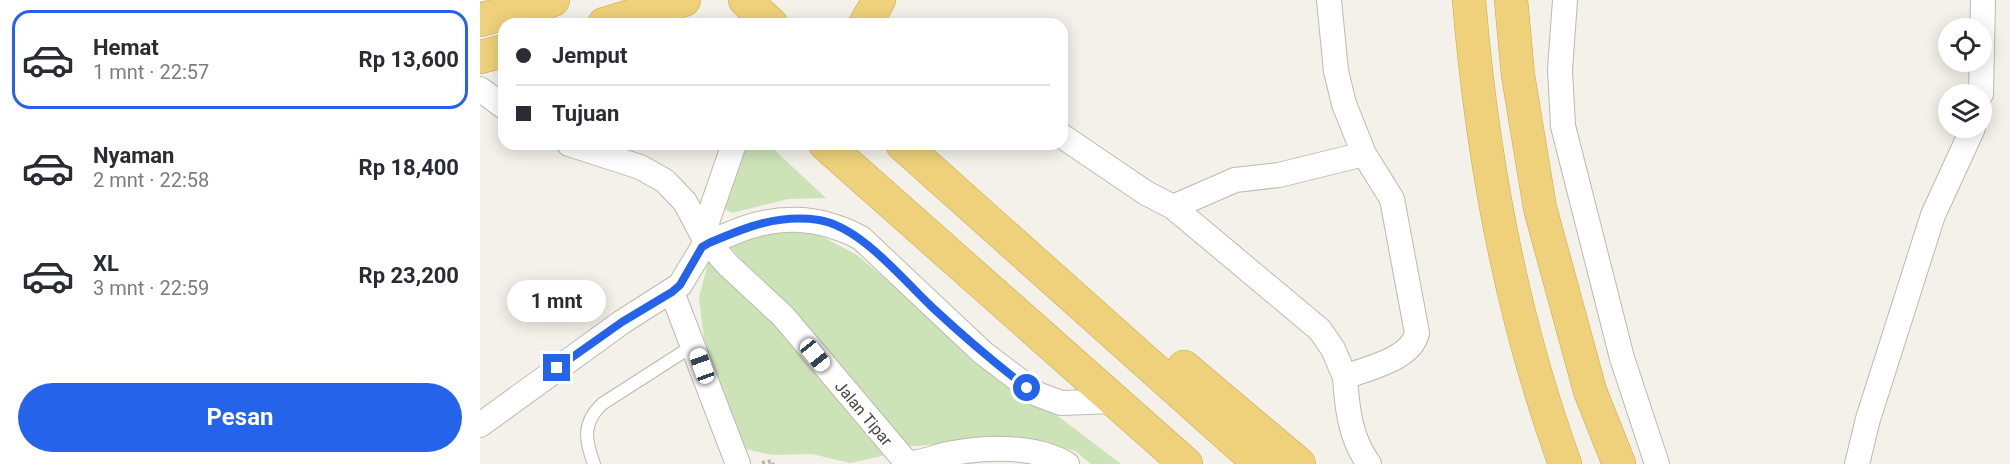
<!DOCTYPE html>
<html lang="id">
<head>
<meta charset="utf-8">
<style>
	:root { --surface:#fff; --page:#f7f7f7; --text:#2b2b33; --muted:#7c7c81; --line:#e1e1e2; --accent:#2563eb }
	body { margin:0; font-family:Roboto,sans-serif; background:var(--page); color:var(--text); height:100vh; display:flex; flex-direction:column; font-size:22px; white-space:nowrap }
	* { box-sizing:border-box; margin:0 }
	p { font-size:20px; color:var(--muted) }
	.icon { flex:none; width:33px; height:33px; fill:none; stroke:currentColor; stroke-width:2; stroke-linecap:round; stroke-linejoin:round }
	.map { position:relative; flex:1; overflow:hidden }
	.drawer { display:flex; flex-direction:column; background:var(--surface); width:480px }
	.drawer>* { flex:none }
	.banner { position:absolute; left:18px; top:18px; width:570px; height:132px; border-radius:18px; box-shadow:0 3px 15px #0003; display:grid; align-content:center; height:132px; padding:0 18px; background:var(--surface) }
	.buttons { position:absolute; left:1458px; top:18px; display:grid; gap:12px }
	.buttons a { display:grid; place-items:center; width:54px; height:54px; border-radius:50%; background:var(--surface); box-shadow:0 3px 15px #0003; font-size:30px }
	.end { position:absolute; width:27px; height:27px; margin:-14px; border:8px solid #2563eb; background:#fff; box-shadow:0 0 0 3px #fff }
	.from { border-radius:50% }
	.bubble { position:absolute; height:42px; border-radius:21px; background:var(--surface); box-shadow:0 3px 15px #0003; font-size:20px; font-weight:700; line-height:42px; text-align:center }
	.car { position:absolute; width:18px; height:36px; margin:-18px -9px; border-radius:8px; box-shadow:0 0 4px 2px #0007; background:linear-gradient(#fff 24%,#345 0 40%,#fff 0 76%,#345 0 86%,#fff 0) }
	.banner b { display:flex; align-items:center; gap:21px; height:57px; font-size:22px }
	.banner b+b { border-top:2px solid var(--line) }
	.banner i { width:15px; height:15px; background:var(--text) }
	ul { padding:10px 0 0; list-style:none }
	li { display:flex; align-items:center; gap:18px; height:99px; margin:0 12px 9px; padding:0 6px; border:3px solid transparent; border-radius:18px }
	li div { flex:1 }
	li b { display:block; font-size:22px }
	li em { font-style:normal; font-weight:700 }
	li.on { border-color:var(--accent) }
	li>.icon { width:54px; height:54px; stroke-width:1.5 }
	.button { display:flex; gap:12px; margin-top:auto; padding:12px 18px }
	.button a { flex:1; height:69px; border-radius:36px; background:var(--accent); color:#fff; font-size:24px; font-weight:700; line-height:69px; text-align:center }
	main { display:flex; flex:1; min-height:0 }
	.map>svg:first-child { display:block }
	.green { fill:#cce3b7 }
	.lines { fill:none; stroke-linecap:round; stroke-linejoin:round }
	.lane-casing { stroke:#beb9ad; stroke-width:14 }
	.street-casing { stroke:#beb9ad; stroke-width:26 }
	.highway-casing { stroke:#cca74b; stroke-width:34 }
	.path { stroke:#beb6a0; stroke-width:4; stroke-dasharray:3 3; stroke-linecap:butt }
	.lane { stroke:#fff; stroke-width:12 }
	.street { stroke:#fff; stroke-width:24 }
	.highway { stroke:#eed17a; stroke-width:33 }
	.route { stroke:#2563eb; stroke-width:8 }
	.labels { text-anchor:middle; stroke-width:5; stroke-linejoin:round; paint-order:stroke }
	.street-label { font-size:16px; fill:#464239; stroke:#fff }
</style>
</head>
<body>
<main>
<section class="drawer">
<ul>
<li class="on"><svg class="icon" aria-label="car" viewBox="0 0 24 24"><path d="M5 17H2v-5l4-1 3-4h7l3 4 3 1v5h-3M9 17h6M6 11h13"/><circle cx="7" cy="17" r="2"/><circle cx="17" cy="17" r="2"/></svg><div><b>Hemat</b><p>1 mnt · 22:57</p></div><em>Rp 13,600</em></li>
<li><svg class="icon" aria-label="car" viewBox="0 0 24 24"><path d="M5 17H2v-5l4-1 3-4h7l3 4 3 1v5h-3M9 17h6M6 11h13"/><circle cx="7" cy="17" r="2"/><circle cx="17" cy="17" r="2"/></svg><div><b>Nyaman</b><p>2 mnt · 22:58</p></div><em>Rp 18,400</em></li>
<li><svg class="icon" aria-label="car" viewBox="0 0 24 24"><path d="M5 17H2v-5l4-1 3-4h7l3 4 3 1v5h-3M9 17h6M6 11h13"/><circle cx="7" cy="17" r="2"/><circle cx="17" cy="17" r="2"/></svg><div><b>XL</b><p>3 mnt · 22:59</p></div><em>Rp 23,200</em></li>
</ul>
<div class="button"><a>Pesan</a></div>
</section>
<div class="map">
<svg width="1530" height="464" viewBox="0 0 1530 464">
	<rect width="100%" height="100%" fill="#f3f1ea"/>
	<path class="green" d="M 267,144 L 288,144 L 346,198 L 308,199 L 252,213 L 245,209 L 245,197 Z
		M 293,224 L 335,233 L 377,255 L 479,341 L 641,464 L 611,464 L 595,451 L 562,443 L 528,439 L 422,447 L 247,243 Z
		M 231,251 L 406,455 L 370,463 L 332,454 L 292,455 L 266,449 L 224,339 L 219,298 Z"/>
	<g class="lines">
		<g class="lane-casing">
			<path id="lane" d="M 114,464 C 105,440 102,423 122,404 L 214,345"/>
		</g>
		<g class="street-casing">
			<path id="street" d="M 849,0 L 856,71 L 864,104 L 884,154 L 912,199 L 937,333 C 931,360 887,368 865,377 C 867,408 870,438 889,464
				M 1085,0 L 1080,70 L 1083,126 L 1142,358 L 1177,464
				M 0,89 L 24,107
				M 1501,94 L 1503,0
				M 582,136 L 666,193 L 693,207 L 840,330 L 853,349 L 865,377
				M 89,144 L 160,167 L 185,181 L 205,202 L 224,238 L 249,266 L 303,316 L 427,463 C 442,464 458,455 473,453 C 508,447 555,445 587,464
				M 693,207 L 755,180 L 799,175 L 884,154
				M 223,247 C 231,241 242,237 252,233 C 297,214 338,215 381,238 L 502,352 L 557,394 L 581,403 L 636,401
				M 192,292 L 258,464
				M 0,425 L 142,322 L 200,285 L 223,247 L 228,219 L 254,144
				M 1377,464 L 1388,419 L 1453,215 L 1493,128"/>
		</g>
		<g class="highway-casing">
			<path id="highway" d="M 265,0 L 291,24
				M 989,0 C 1002,157 1031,316 1085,464
				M 1031,0 L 1038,75 L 1060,208 L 1110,391 L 1139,464
				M 0,20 L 73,0
				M 124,24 L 204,0
				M 385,24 L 399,0
				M 0,57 L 24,51
				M 345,144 L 706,464
				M 422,144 L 780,464
				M 704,367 L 819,464"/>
		</g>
		<path class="path" d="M 282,463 L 292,461 L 293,464"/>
		<use href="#lane" class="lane"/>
		<use href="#street" class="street"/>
		<use href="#highway" class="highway"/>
	</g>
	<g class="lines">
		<path class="route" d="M 77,368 L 142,322 L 192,292 L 200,285 L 222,247 L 229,243 C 266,227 298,214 339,220 C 381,227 422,279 453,308 C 483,336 515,363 547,388"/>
	</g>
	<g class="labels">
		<g class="street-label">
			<text transform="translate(384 413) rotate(50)" y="6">Jalan Tipar</text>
		</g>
	</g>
</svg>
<div class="buttons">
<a><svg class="icon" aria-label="locate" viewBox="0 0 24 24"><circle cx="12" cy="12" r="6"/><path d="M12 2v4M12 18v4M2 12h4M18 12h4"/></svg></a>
<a><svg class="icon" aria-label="layers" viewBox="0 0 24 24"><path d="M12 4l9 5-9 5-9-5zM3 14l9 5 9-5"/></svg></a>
</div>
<i class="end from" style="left:547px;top:388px"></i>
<i class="end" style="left:77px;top:368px"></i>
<div class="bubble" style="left:27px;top:280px;width:99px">1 mnt</div>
<i class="car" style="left:335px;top:355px;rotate:141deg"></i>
<i class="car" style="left:222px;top:366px;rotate:340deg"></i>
<div class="banner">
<b><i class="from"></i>Jemput</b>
<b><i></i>Tujuan</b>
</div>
</div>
</main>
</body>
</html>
